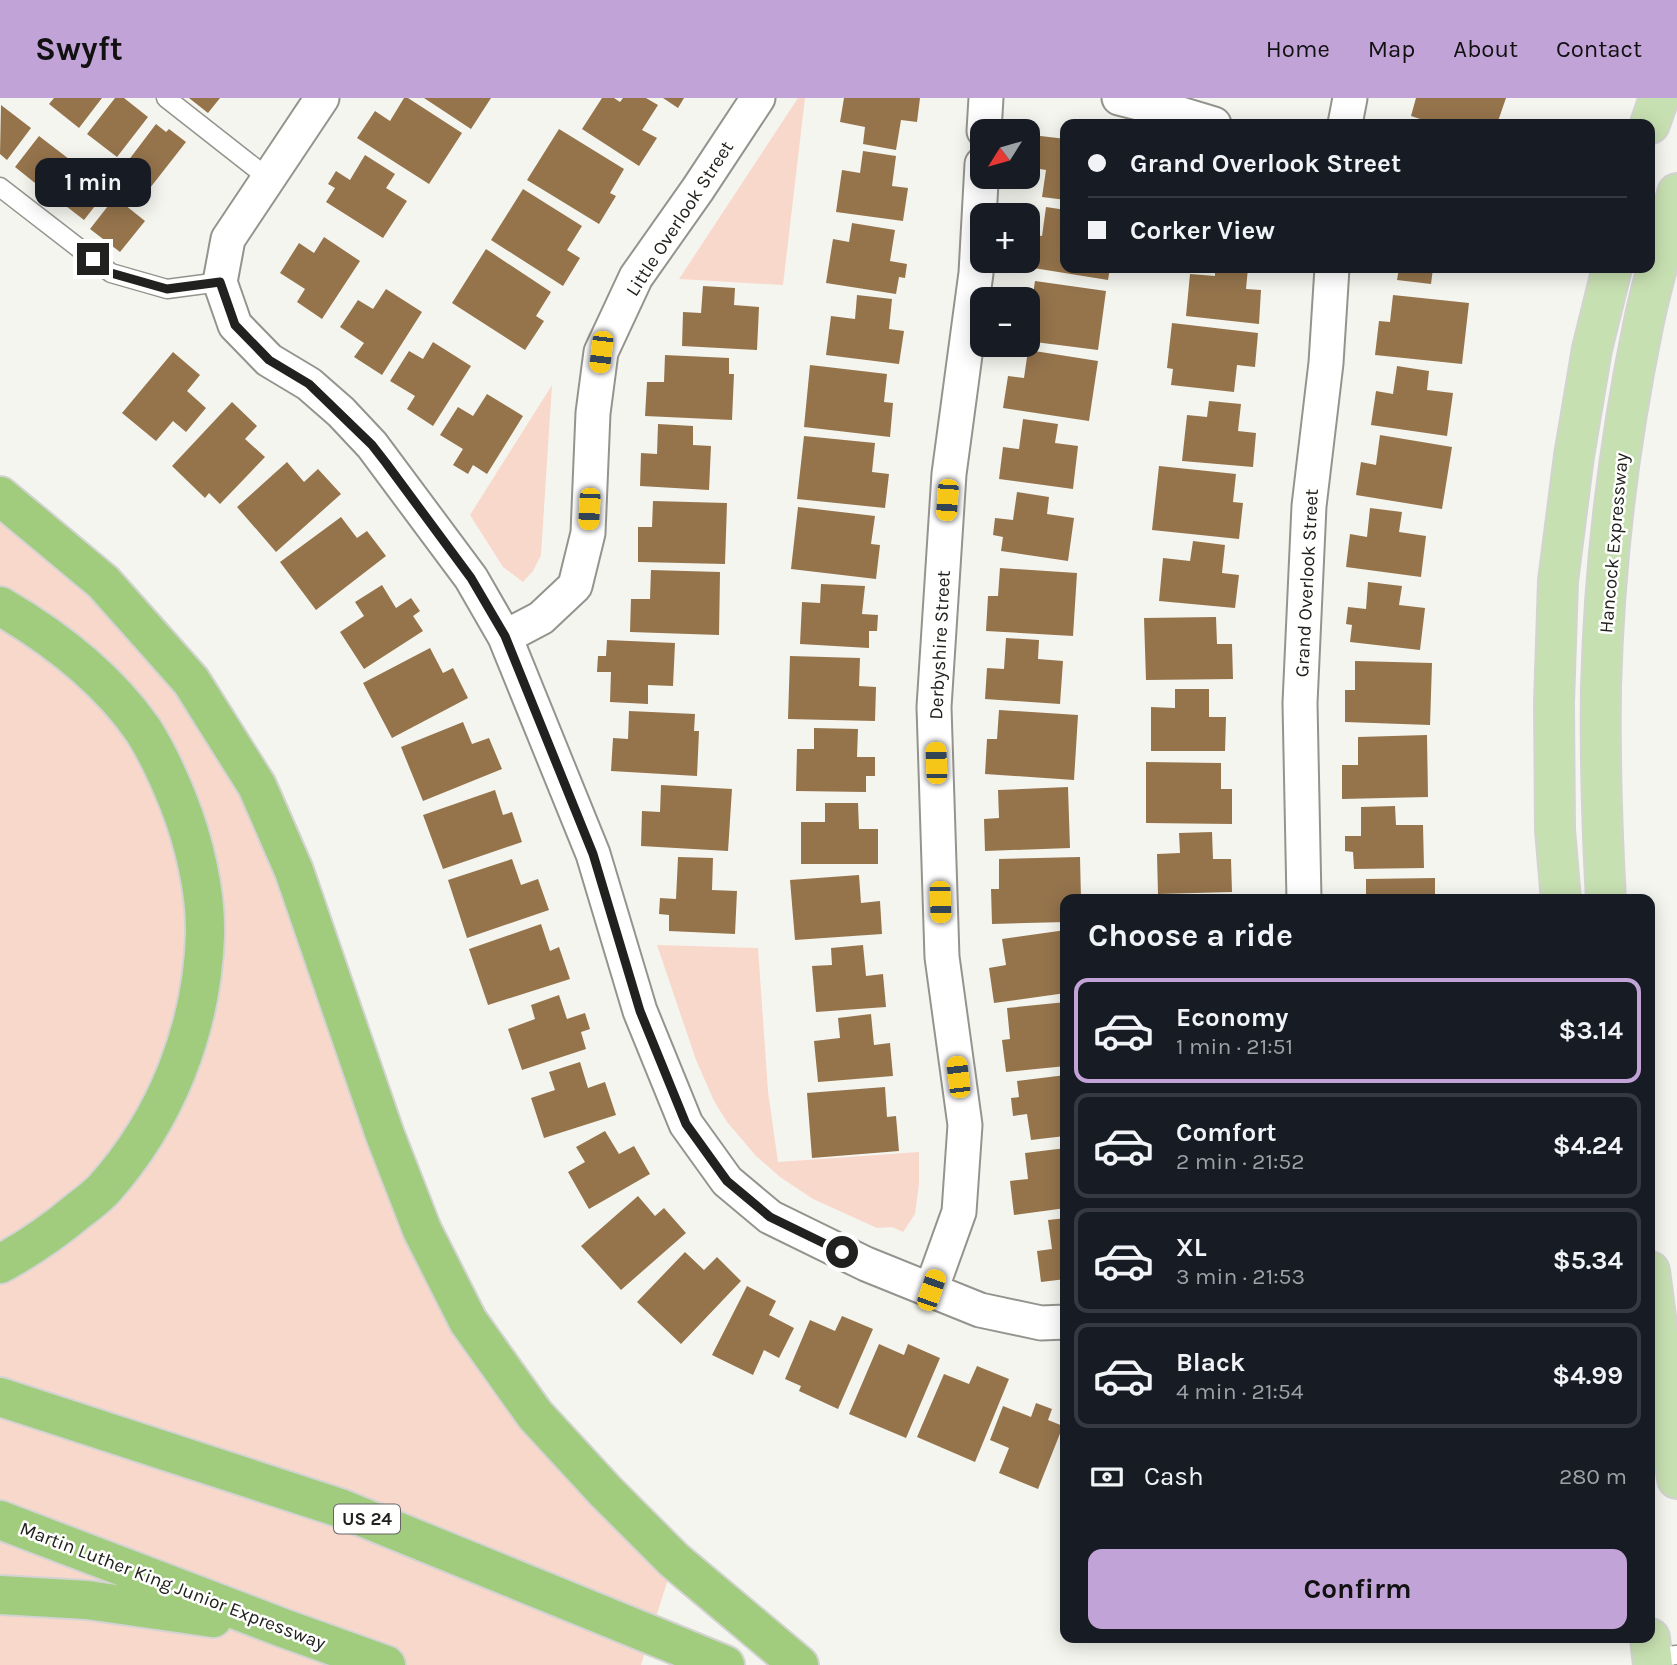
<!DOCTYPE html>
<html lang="en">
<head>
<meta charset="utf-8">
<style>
	:root { --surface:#171b24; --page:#242831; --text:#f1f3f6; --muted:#9ea1a6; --line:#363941; --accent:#c2a3d8 }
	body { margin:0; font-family:Karla,sans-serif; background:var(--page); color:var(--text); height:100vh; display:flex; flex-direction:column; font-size:26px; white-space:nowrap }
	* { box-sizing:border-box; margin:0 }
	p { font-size:23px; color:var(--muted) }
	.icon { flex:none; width:38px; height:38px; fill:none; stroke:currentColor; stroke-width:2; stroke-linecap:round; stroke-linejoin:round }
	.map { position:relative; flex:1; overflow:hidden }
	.drawer { position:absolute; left:1060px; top:796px; width:595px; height:749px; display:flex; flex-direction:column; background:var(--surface); border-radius:14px; box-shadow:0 4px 18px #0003 }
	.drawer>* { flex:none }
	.banner { position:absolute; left:1060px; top:21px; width:595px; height:154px; border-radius:14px; box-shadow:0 4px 18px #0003; display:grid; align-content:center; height:154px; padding:0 28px; background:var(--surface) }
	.needle { width:46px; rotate:233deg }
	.controls { position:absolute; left:970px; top:21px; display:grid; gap:14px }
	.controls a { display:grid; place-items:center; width:70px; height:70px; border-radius:14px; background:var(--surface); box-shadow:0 4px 18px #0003; font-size:35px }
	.end { position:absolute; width:32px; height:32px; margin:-16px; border:9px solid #21211f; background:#fff; box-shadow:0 0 0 4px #fff }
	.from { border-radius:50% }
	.bubble { position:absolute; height:49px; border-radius:14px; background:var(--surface); box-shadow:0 4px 18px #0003; font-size:23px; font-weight:700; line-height:49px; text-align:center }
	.car { position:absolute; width:21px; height:42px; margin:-21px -10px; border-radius:9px; box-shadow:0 0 5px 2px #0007; background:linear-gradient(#f5c518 24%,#345 0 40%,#f5c518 0 76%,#345 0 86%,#f5c518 0) }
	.banner b { display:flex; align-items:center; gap:24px; height:66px; font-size:26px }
	.banner b+b { border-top:2px solid var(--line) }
	.banner i { width:18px; height:18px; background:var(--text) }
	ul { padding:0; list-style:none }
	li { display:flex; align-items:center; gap:21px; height:105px; margin:0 14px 10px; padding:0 14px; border:4px solid var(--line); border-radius:14px }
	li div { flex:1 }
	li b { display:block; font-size:26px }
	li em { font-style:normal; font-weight:700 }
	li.current { border-color:var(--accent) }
	li>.icon { width:63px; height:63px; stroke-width:1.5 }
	h2 { padding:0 28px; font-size:32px; line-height:84px }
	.pay { display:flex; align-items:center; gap:18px; height:77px; padding:0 28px; font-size:26px }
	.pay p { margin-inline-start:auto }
	.cta { display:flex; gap:14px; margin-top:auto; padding:14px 28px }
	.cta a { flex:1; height:80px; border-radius:14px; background:var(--accent); color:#111; font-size:28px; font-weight:700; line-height:80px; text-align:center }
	header { display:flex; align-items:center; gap:42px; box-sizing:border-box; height:98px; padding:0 35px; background:var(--accent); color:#111 }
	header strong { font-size:33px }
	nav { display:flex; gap:38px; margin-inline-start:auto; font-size:24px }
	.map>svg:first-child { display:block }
	.green { fill:#f9d8cc }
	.building { fill:#95744c }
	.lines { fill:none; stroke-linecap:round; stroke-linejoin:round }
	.lane-casing { stroke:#94938d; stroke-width:21 }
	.street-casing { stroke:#94938d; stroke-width:37 }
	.primary-casing { stroke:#d3d3d2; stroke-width:42 }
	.highway-casing { stroke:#d3d3d2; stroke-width:42 }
	.lane { stroke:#fff; stroke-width:18 }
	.street { stroke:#fff; stroke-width:33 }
	.primary { stroke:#c7e0b1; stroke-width:38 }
	.highway { stroke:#a1cb7d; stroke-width:38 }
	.route { stroke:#21211f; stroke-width:9 }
	.labels { text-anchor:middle; stroke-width:5; stroke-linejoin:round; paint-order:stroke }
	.shield { fill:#fffffe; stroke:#646462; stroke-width:2 }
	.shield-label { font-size:18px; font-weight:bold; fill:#21211f }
	.street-label { font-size:19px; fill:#21211f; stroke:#fffffe }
</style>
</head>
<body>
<header>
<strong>Swyft</strong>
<nav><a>Home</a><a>Map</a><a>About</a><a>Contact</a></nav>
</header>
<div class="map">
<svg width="1677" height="1567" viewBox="0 0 1677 1567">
	<rect width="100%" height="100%" fill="#f5f5ef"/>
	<path class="green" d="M 798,0 L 805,0 L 783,187 L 679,181 Z
		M 552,287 L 541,457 L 533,473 L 523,484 L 503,469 L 470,417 Z
		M 0,400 L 191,583 L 294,773 L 454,1195 L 674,1462 L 641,1567 L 0,1567 Z
		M 657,847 L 758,850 L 768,993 L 778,1064 L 919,1054 L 919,1086 L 915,1116 L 903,1134 L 892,1129 L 877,1130 L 813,1101 L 780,1079 L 756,1058 L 727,1024 L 714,1003 L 696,962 Z"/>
	<path class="building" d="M 54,0 L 102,0 L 79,30 L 49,6 Z
		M 115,0 L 124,0 L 148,19 L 117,59 L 87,36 Z
		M 189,0 L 220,0 L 208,15 Z
		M 404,0 L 408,0 L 462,35 L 429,86 L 357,40 L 375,13 L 390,23 Z
		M 424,0 L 491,0 L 471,31 Z
		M 602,0 L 614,0 L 620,4 L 623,0 L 646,0 L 658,7 L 642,32 L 657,40 L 639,68 L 582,31 Z
		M 663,0 L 684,0 L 678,10 Z
		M 844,0 L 920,0 L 917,24 L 901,22 L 896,52 L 863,46 L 865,29 L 840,24 Z
		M 1416,0 L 1506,0 L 1497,26 L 1435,26 L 1411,18 Z
		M 1,7 L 31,30 L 7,62 L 0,56 Z
		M 156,26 L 166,34 L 169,31 L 186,44 L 150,90 L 133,77 L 135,75 L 125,67 Z
		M 559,31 L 624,71 L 610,95 L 616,98 L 599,126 L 527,82 Z
		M 1032,37 L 1066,41 L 1066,102 L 1042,99 L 1046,72 L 1028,69 Z
		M 39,38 L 69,61 L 45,93 L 15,69 Z
		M 863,53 L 896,58 L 892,88 L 908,90 L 903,123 L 836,114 L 842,72 L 860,75 Z
		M 365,57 L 395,76 L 386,90 L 407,103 L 383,140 L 326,104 L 335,90 L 328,86 L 336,73 L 350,82 Z
		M 78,66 L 109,90 L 84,122 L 53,98 Z
		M 523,91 L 582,128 L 567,152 L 580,160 L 563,188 L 491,142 Z
		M 115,99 L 145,123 L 120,154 L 90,131 Z
		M 1046,109 L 1066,112 L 1066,170 L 1110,170 L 1108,182 L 1021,168 L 1022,163 L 1027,163 L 1027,136 L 1042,138 Z
		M 852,125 L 895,132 L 890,163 L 907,166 L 905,180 L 899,179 L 896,196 L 826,185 L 833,141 L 849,144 Z
		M 324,139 L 360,163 L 322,221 L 297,204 L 305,191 L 280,175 L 299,145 L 314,155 Z
		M 486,151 L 551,194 L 536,218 L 544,223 L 525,252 L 452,205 Z
		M 1215,170 L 1248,170 L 1246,191 L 1261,192 L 1259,226 L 1186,218 L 1190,176 L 1215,178 Z
		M 1399,170 L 1433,170 L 1431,186 L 1397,182 Z
		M 1035,183 L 1106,193 L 1098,252 L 1027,243 L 1027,208 L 1031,209 Z
		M 703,188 L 735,190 L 734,207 L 759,209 L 757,252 L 682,248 L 683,214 L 701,215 Z
		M 386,191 L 422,214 L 382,277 L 354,259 L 364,245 L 340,229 L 358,202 L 373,211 Z
		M 857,197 L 892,201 L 889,231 L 904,233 L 899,266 L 826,257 L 831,218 L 855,221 Z
		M 1393,197 L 1469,205 L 1462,266 L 1375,257 L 1379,223 L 1390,224 Z
		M 1172,225 L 1258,235 L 1255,269 L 1237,267 L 1234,294 L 1171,287 L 1173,271 L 1167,270 Z
		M 433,244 L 471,268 L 433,328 L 407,311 L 415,298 L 390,283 L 409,253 L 423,261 Z
		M 1028,252 L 1098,263 L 1089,323 L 1003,310 L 1008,278 L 1024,280 Z
		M 173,254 L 200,277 L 187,293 L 206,310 L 186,334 L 173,323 L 156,343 L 122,315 Z
		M 665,257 L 729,260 L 729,276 L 734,276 L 732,322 L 645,318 L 647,284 L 664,284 Z
		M 810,267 L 887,276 L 884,304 L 893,305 L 890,339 L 804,329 Z
		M 1397,268 L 1429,273 L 1427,292 L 1453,295 L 1447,338 L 1371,327 L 1376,293 L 1393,296 Z
		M 487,296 L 523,318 L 487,376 L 473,367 L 468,376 L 453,367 L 463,351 L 440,337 L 458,309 L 473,318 Z
		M 1209,303 L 1241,306 L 1238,333 L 1256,335 L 1253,369 L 1182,363 L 1187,317 L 1207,319 Z
		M 232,304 L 257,328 L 245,341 L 265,359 L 220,406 L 209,395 L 205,400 L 172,368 Z
		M 1023,321 L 1058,326 L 1055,345 L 1078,348 L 1073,391 L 999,381 L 1003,349 L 1019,351 Z
		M 658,326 L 693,328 L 693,347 L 711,348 L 709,392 L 640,388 L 641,355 L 657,356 Z
		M 1380,337 L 1452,349 L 1442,411 L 1356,397 L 1361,364 L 1376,367 Z
		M 804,338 L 875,345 L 872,374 L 889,376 L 885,410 L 797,401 Z
		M 287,364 L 304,384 L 318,371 L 341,396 L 276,454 L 237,409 Z
		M 1159,368 L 1236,376 L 1233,404 L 1243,405 L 1239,441 L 1152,432 Z
		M 1017,394 L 1049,399 L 1047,416 L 1074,420 L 1068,463 L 1001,453 L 1003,439 L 993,437 L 995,420 L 1013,422 Z
		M 653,403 L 727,405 L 725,466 L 638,464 L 638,429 L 652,429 Z
		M 798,409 L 875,418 L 871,446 L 880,447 L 876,481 L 791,471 Z
		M 1370,410 L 1402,414 L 1399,434 L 1426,438 L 1421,479 L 1346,469 L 1350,436 L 1367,439 Z
		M 341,419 L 357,440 L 367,433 L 386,458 L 316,512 L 280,464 Z
		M 1193,443 L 1225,447 L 1222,475 L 1239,477 L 1235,510 L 1159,503 L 1163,460 L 1190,463 Z
		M 1000,470 L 1077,475 L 1073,538 L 986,533 L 988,498 L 998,498 Z
		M 651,472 L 720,474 L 719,537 L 630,534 L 631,501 L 650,501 Z
		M 1368,484 L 1402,488 L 1399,507 L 1425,510 L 1420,552 L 1350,544 L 1352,527 L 1346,526 L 1348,509 L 1366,511 Z
		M 821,486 L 865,488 L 862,516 L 878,517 L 877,533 L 869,533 L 869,550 L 800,546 L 802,504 L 820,505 Z
		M 382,487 L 396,510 L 411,500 L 420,513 L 413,518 L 423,533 L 364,571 L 340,534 L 364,518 L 355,504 Z
		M 1216,519 L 1217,546 L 1232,546 L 1233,581 L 1146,582 L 1144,520 Z
		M 1006,540 L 1039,542 L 1038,561 L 1063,563 L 1060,606 L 985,601 L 987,570 L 1004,571 Z
		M 607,542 L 675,545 L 673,588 L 648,587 L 648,606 L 610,604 L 611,574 L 597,574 L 598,558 L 606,558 Z
		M 430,550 L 443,575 L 453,570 L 468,600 L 392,640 L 363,585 Z
		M 790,558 L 860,560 L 859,588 L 876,589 L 875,623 L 788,621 Z
		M 1355,563 L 1432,565 L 1430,627 L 1345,624 L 1345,592 L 1355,592 Z
		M 1175,591 L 1209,591 L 1209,619 L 1226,619 L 1225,653 L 1151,653 L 1151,609 L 1175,610 Z
		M 999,612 L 1078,617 L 1074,682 L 985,676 L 987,641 L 997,641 Z
		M 629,613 L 695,616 L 694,633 L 699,633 L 697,678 L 611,673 L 613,640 L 628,641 Z
		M 463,624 L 472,646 L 489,640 L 502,671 L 423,703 L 401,649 Z
		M 814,630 L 858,631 L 857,659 L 875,659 L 875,678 L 866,678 L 866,694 L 796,693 L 797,651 L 814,651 Z
		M 1427,637 L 1428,699 L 1342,701 L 1342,667 L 1358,667 L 1358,639 Z
		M 1146,664 L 1221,665 L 1221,691 L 1232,691 L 1232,726 L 1146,725 Z
		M 661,687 L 732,691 L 728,753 L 641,748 L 642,713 L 660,714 Z
		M 1068,689 L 1070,750 L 985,753 L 984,721 L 999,720 L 998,692 Z
		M 495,692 L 503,717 L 512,714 L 522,744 L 443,771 L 423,717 Z
		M 825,705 L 858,705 L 859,731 L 878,731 L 878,766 L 801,766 L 801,724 L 825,724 Z
		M 1395,708 L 1396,727 L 1423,727 L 1424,770 L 1354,771 L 1353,754 L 1345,753 L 1345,738 L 1361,738 L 1361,709 Z
		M 1212,734 L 1213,761 L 1231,761 L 1232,794 L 1158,796 L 1157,756 L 1180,755 L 1179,735 Z
		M 678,759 L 713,760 L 712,792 L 737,793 L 735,836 L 669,833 L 669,817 L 659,816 L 660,800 L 676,801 Z
		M 1080,759 L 1081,802 L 1066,802 L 1066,824 L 992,826 L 991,791 L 999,791 L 999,761 Z
		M 512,761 L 521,787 L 538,781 L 549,812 L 467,840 L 448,782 Z
		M 859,777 L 861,805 L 880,803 L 882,836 L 795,842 L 790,782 Z
		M 1435,780 L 1435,802 L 1366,802 L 1366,781 Z
		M 541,826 L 550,853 L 559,849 L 570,881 L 488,907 L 469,851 Z
		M 1066,832 L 1066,895 L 994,905 L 989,870 L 1006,867 L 1002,841 Z
		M 863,847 L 866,878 L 883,876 L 886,909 L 816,914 L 812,868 L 832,867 L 831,850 Z
		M 559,897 L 567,921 L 585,915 L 590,931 L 581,934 L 586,951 L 522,972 L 508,931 L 535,921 L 531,907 Z
		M 1066,904 L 1066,968 L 1006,974 L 1002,942 L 1010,941 L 1007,910 Z
		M 871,916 L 874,947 L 890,945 L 893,978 L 818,984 L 814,943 L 840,940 L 838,920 Z
		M 580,964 L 588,990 L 605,984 L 616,1017 L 544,1040 L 531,1000 L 555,992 L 549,974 Z
		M 1066,977 L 1066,1021 L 1063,1021 L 1065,1038 L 1031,1042 L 1027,1016 L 1013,1018 L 1011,1000 L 1019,999 L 1017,983 Z
		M 885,989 L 887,1019 L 896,1018 L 899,1053 L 812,1060 L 807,995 Z
		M 605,1033 L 619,1056 L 634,1048 L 650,1076 L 589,1111 L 568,1074 L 585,1064 L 576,1049 Z
		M 1066,1050 L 1066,1110 L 1014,1117 L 1010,1083 L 1028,1081 L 1025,1055 Z
		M 638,1098 L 655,1118 L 664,1110 L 686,1135 L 621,1192 L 581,1148 Z
		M 1066,1120 L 1066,1181 L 1041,1184 L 1037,1153 L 1052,1151 L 1048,1122 Z
		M 685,1154 L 704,1172 L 717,1159 L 741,1183 L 681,1246 L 637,1204 Z
		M 747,1188 L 776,1203 L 769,1217 L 794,1230 L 779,1260 L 764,1252 L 753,1277 L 712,1257 Z
		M 842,1218 L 873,1231 L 838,1311 L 799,1293 L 801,1288 L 785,1281 L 810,1222 L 835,1233 Z
		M 879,1246 L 904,1257 L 908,1246 L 940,1260 L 906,1340 L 849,1316 Z
		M 977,1268 L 1009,1281 L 975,1364 L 917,1339 L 944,1276 L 969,1286 Z
		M 1036,1305 L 1052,1311 L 1048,1322 L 1063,1328 L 1038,1391 L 999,1375 L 1009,1350 L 990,1342 L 1003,1308 L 1031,1319 Z"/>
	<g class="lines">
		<g class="lane-casing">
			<path id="lane" d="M 166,0 L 268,80
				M 0,89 L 111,175 L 167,191 L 220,184
				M 1652,1559 L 1677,1557"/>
		</g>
		<g class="street-casing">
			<path id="street" d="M 322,0 L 228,141 L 220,184 L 235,227 L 269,262 L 309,286 L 341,314 L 372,347 L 471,480 L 505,539 L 593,756 L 640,913 L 686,1026 L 727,1083 L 770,1119 L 866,1166 L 980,1212 L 1041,1225 L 1066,1224
				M 1119,0 L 1174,14 L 1214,26
				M 1345,26 L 1350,0
				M 984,33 L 986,0
				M 505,539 L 541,520 L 575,488 L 588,435 L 593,315 L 601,254 L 636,179 L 698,91 L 758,0
				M 1304,802 L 1300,605 L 1309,408 L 1326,265 L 1332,170
				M 931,1192 L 959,1114 L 965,1027 L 942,859 L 934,609 L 949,376 L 976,175 L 982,66"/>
		</g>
		<g class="primary-casing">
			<path id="primary" d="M 1650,26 L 1659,0
				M 1561,802 L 1555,732 L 1554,605 L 1558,483 L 1574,358 L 1592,251 L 1612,170
				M 1606,802 C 1602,731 1600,661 1601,590 C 1604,470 1619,345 1643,228 C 1652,183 1666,139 1677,95
				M 1650,1173 L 1677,1381
				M 1650,1540 L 1653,1567"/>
		</g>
		<g class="highway-casing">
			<path id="highway" d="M 0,398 L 103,484 L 191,583 L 257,688 L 294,773 L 385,1037 L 422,1132 L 468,1223 L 535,1317 L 606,1394 L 674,1462 L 799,1567
				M 0,508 C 55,540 106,579 143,632 C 157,654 168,678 178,703 C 194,743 206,794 205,837 C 202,931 166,1022 103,1092 C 96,1099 87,1106 79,1112 C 54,1133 28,1151 0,1166
				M 0,1299 L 340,1410 L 725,1567
				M 0,1422 L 283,1530 L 386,1567
				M 0,1497 L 87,1502 L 213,1520"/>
		</g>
		<use href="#lane" class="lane"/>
		<use href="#street" class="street"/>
		<use href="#primary" class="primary"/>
		<use href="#highway" class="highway"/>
	</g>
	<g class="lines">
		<path class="route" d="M 93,161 L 111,175 L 167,191 L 220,184 L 235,227 L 269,262 L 309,286 L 372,347 L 386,365 L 471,480 L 505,538 L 593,756 L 640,913 L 686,1026 L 727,1083 L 770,1119 L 842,1154"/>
	</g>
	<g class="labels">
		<rect class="shield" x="334" y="1406.5" width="66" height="29" rx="5"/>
		<g class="shield-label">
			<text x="367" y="1427">US 24</text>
		</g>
		<g class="street-label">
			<text transform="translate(679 120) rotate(-57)" y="7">Little Overlook Street</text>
			<text transform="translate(1613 445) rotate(-85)" y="7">Hancock Expressway</text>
			<text transform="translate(1306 485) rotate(-87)" y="7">Grand Overlook Street</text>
			<text transform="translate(939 547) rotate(-87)" y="7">Derbyshire Street</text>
			<text transform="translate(173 1487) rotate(21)" y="7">Martin Luther King Junior Expressway</text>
		</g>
	</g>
</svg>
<div class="controls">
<a><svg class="needle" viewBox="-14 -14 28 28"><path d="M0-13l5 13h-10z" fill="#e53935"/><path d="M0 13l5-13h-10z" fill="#9ea1a6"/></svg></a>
<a>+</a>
<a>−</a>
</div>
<i class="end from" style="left:842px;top:1154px"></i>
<i class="end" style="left:93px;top:161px"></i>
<div class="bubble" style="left:35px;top:60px;width:116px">1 min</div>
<i class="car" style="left:601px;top:254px;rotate:187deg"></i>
<i class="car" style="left:947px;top:402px;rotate:184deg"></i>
<i class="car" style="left:589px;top:411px;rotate:183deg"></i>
<i class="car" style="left:936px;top:665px;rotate:358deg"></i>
<i class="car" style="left:940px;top:804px;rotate:178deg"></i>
<i class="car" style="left:958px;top:979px;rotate:353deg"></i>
<i class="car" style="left:931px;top:1192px;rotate:19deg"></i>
<div class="banner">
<b><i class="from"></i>Grand Overlook Street</b>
<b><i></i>Corker View</b>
</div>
<section class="drawer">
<h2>Choose a ride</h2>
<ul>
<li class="current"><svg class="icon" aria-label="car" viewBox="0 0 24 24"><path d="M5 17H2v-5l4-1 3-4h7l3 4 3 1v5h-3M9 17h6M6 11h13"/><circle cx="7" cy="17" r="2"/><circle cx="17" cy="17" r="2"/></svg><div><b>Economy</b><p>1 min · 21:51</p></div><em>$3.14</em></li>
<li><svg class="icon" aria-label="car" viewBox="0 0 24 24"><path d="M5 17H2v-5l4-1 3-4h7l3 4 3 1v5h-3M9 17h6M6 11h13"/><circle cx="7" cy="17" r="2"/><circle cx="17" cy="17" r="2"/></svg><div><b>Comfort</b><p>2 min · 21:52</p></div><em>$4.24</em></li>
<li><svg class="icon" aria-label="car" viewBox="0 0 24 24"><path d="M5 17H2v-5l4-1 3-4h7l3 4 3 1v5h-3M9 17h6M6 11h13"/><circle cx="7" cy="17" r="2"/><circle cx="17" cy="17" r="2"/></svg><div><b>XL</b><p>3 min · 21:53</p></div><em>$5.34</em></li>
<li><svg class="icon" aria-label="car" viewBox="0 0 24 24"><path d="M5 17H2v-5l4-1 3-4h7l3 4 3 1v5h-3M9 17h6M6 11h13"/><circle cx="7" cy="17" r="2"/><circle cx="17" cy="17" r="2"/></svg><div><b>Black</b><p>4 min · 21:54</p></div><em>$4.99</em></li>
</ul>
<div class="pay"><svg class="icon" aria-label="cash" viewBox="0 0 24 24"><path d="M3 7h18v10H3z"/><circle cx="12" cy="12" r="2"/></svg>Cash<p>280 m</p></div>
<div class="cta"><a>Confirm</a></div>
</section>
</div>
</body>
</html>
